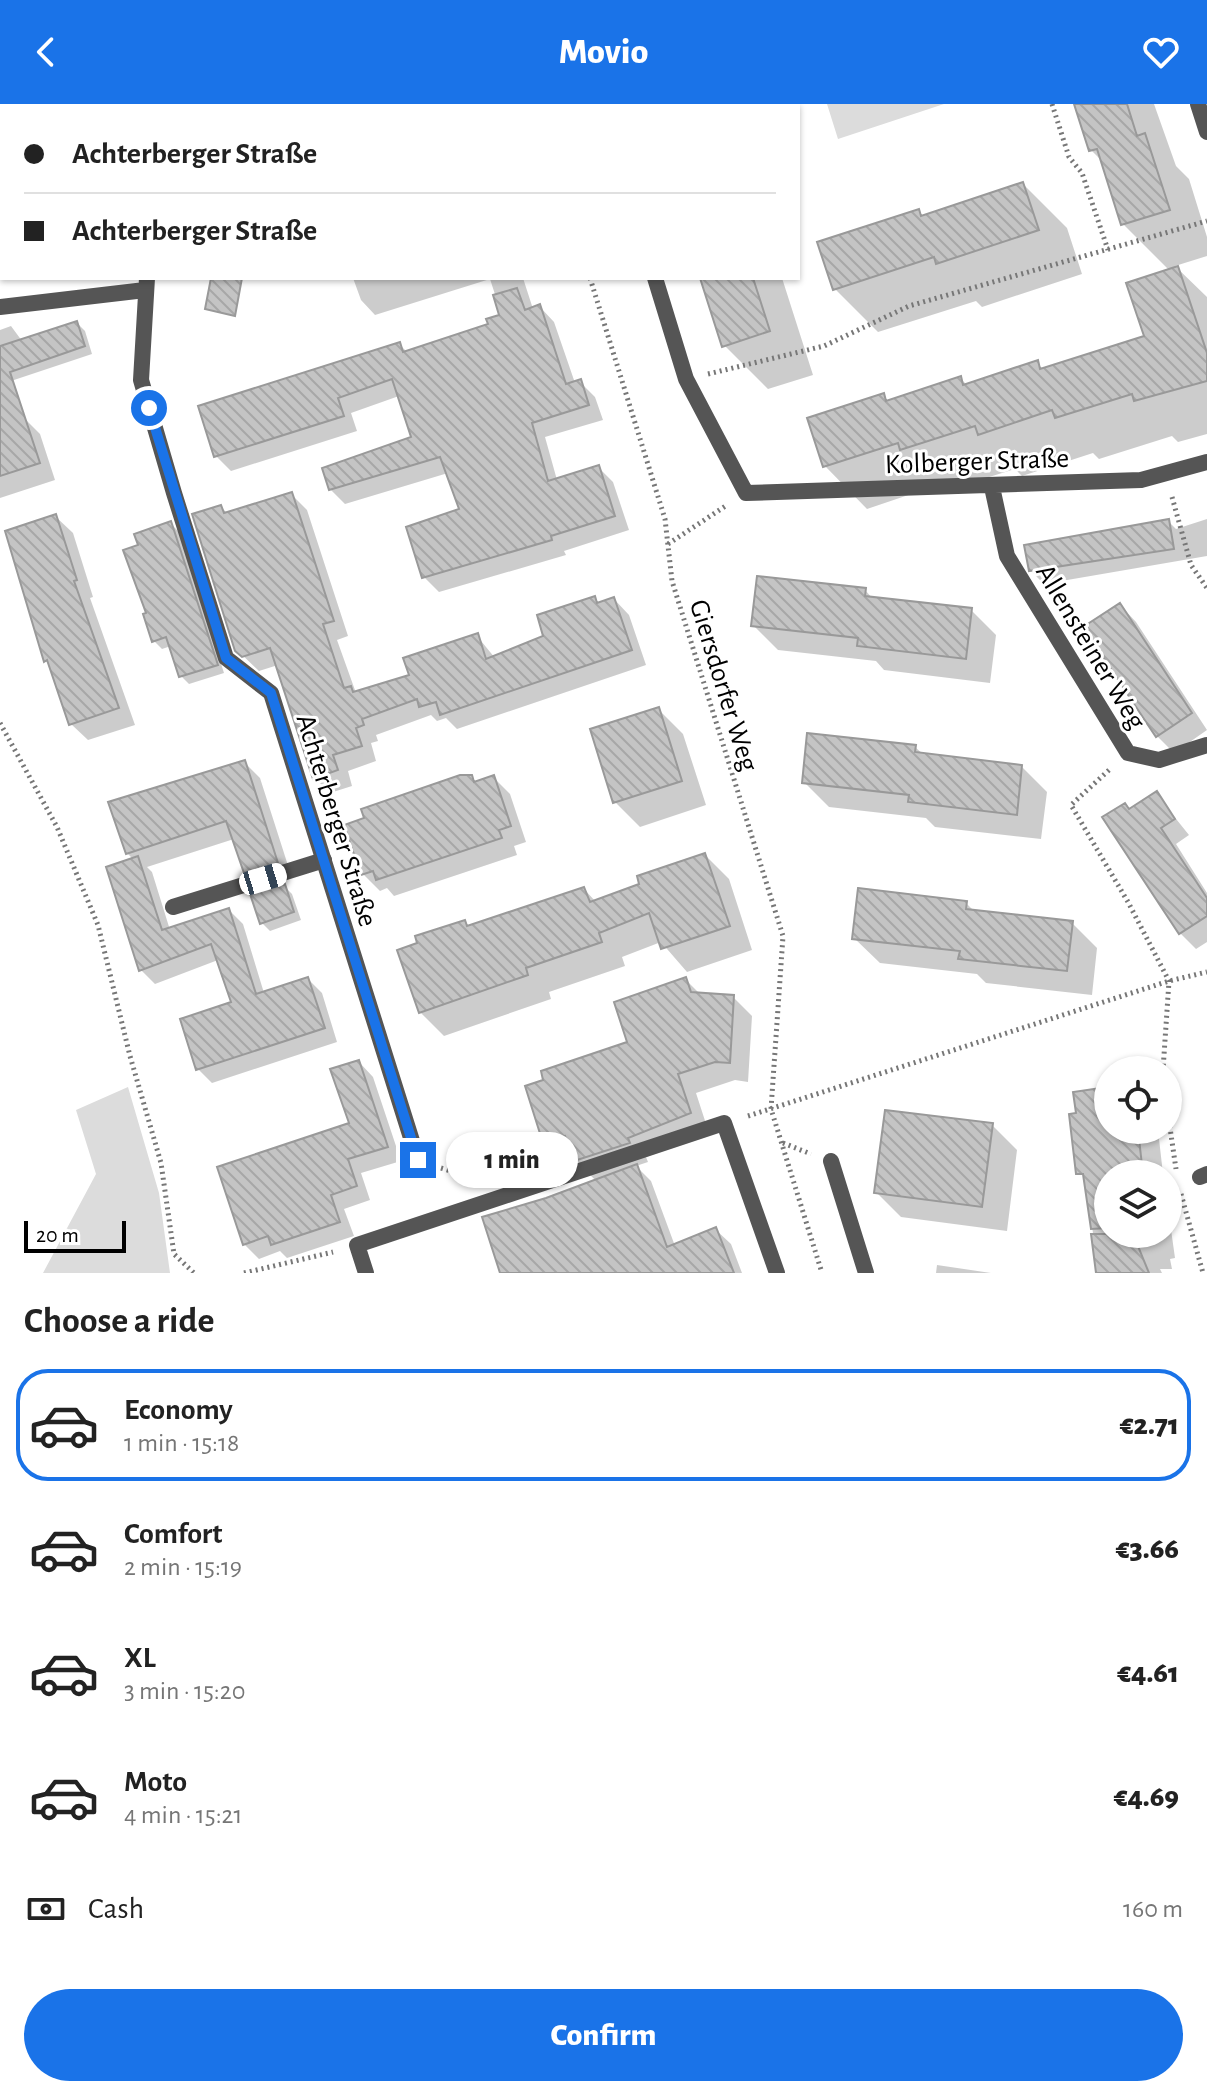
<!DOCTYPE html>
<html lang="en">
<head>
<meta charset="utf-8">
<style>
	:root { --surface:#fff; --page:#f6f6f6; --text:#222; --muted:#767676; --line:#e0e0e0; --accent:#1a73e8 }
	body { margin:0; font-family:"Alegreya Sans",sans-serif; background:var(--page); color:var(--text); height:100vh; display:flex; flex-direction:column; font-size:30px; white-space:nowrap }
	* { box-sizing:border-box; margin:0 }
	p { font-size:26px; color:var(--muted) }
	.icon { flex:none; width:44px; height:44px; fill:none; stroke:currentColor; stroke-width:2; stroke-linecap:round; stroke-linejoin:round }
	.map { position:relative; height:1169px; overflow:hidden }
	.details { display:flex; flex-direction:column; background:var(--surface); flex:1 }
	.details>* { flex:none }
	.top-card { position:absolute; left:0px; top:0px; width:800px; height:176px; box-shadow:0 2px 6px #0004; display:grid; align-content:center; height:176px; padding:0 24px; background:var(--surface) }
	.controls { position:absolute; left:1094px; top:952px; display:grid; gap:16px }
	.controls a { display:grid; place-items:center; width:88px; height:88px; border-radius:50%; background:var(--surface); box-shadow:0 2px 6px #0004; font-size:40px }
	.scale { position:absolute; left:24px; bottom:20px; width:102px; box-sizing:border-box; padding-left:8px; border:4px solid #000; border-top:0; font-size:22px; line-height:28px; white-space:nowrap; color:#000; -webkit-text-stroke:6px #fff; paint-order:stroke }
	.end { position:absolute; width:36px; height:36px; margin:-18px; border:10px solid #1a73e8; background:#fff; box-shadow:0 0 0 4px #fff }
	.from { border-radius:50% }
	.bubble { position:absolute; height:56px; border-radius:28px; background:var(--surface); box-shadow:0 2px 6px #0004; font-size:26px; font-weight:800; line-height:56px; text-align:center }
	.car { position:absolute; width:24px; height:48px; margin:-24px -12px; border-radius:10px; box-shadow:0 0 6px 2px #0007; background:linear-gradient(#fff 24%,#345 0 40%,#fff 0 76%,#345 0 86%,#fff 0) }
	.top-card b { display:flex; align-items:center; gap:28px; height:76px; font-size:30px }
	.top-card b+b { border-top:2px solid var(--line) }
	.top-card i { width:20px; height:20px; background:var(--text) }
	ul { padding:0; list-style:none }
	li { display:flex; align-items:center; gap:24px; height:112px; margin:0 16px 12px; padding:0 8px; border:4px solid transparent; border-radius:32px }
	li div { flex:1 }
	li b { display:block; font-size:30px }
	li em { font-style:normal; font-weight:800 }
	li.selected { border-color:var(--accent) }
	li>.icon { width:72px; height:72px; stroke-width:1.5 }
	h2 { padding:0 24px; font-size:36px; line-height:96px }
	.pay { display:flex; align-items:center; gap:20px; height:88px; padding:0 24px; font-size:30px }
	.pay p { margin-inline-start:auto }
	.button { display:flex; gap:16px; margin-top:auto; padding:16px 24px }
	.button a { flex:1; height:92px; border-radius:48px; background:var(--accent); color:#fff; font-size:32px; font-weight:800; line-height:92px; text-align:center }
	header { display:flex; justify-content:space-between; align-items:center; height:104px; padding:0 24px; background:var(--accent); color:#fff; font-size:36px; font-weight:800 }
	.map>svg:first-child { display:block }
	.green { fill:#dcdcdc }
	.shadow { fill:#0003 }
	.building { fill:url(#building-back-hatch); stroke:#999; stroke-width:2 }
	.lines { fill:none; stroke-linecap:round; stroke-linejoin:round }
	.path { stroke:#777; stroke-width:5; stroke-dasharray:2 4; stroke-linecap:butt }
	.lane { stroke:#555; stroke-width:16 }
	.street { stroke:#555; stroke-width:16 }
	.route { stroke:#1a73e8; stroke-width:10 }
	.labels { text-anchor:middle; stroke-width:6; stroke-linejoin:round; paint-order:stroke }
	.street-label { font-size:28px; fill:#000; stroke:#fff }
</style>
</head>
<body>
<header><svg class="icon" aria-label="back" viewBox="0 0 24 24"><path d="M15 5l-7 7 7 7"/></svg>Movio<svg class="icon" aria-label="heart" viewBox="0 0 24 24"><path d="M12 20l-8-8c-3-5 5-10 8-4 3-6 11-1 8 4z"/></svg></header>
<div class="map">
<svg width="1207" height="1169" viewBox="0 0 1207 1169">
	<defs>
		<pattern id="building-back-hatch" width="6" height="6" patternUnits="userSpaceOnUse" patternTransform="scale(2)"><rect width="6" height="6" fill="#c4c4c4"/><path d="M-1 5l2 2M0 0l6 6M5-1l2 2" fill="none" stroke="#a7a7a7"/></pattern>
	</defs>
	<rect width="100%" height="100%" fill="#fff"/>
	<path class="green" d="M 827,0 L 944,0 L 838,35 Z
		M 128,983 L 159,1089 L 170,1169 L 43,1169 L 96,1070 L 76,1006 Z"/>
	<path class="shadow" d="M 115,0 L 149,0 L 149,2 L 115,2 Z
		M 247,0 L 398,0 L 399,2 L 243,2 Z
		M 440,0 L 471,0 L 473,2 L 436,2 Z
		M 672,0 L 704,0 L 701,2 Z
		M 1076,0 L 1154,0 L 1176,62 L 1189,75 L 1207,133 L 1207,152 L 1175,162 L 1207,193 L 1207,330 L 1178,338 L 1172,332 L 1099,355 L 1093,349 L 1022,372 L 1015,365 L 944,387 L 938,381 L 867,405 L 825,362 L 883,291 L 889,298 L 960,274 L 967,281 L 1037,259 L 1044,266 L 1146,234 L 1170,167 L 1123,120 L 1104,59 L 1091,46 Z
		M 0,79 L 2,79 L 0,158 Z
		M 1023,80 L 1067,124 L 1082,170 L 982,203 L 976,197 L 878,228 L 834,184 L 918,107 L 924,113 Z
		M 353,174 L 523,174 L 533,205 L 540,203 L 554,218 L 575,279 L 580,278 L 595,293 L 603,316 L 545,333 L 557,376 L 598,363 L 613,378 L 629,426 L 564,447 L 566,451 L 439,488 L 424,473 L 462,407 L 448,369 L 345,400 L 330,385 L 413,335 L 399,292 L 351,309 L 357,327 L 231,367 L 216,352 L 200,304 L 399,240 L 407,248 L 490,222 L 502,212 L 490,175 L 375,211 L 361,196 Z
		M 702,174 L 782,174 L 813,271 L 768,285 L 724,241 Z
		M 77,219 L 85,227 L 92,250 L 8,278 L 0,269 L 0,226 L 11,222 L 22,237 Z
		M 23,313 L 40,330 L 55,376 L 0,394 L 0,317 Z
		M 291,390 L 307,406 L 348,532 L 337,536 L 356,589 L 411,572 L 477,532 L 495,554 L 546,533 L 594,494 L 599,500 L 614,495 L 629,511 L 646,561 L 457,625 L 446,614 L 437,617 L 431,611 L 376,631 L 378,637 L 371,639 L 376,657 L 348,667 L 352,682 L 330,689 L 315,674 L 278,561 L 259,567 L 237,546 L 221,403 L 228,410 Z
		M 56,413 L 73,429 L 93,493 L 90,494 L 135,621 L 88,636 L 71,620 L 51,562 L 46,557 Z
		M 1207,415 L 1207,452 L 1044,480 L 1033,469 L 1027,442 L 1168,417 L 1176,425 Z
		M 171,420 L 179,428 L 224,569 L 189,580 L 181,572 L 171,542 L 162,545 L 154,537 L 140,442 Z
		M 865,486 L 873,495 L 971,506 L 996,531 L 990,579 L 884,566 L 876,557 L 778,546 L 753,521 Z
		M 1120,501 L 1136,518 L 1207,626 L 1174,649 L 1157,632 Z
		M 658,605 L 683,630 L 706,701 L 640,723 L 615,698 Z
		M 915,643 L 924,651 L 1022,663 L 1047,688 L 1041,735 L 935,723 L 926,714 L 829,703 L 804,678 Z
		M 245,659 L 260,674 L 292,774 L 261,784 L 245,768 L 234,735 L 147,763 L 152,768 L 170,826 L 229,806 L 243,820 L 264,889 L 308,875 L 322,889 L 337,938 L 212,979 L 198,965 L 234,900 L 218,856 L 155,880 L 141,866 L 134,756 L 127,749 Z
		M 493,673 L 510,690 L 526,738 L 514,742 L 517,751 L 394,792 L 387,784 L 380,787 L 363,770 L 471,674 L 476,679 Z
		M 1156,690 L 1189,731 L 1176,740 L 1207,789 L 1207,838 L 1196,845 L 1180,829 L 1130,707 Z
		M 705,751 L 729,775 L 752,846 L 687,868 L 661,838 L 622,853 L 625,862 L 549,888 L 551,895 L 444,932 L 420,908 L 464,818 L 470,824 L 584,785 L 596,798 L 642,781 Z
		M 284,782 L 292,790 L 301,816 L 270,827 L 262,819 Z
		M 966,799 L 975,808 L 1072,819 L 1097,844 L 1092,891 L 986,879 L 977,870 L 880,859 L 854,834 Z
		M 686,876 L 701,891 L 733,893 L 752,912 L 748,978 L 735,976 L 696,989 L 709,1029 L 646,1053 L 648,1058 L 636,1062 L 651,1077 L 675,1142 L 716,1126 L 731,1140 L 742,1169 L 502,1169 L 596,1077 L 574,1054 L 564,1057 L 545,1038 Z
		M 359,958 L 373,973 L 401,1057 L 361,1069 L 370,1096 L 344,1105 L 354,1132 L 287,1154 L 280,1147 L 259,1155 L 244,1140 L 352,1020 Z
		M 1108,985 L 1108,1026 L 1158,1026 L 1163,1070 L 1108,1070 L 1108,1130 L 1168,1130 L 1168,1104 L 1175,1154 L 1170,1155 L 1172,1165 L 1160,1165 L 1162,1169 L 1098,1169 L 1078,1011 Z
		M 992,1021 L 1017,1046 L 1007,1127 L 901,1113 L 876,1088 Z
		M 937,1161 L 991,1169 L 936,1169 Z"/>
	<path class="building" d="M 1074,0 L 1127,0 L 1137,32 L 1145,29 L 1170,106 L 1121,121 L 1097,45 L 1089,47 Z
		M 1023,78 L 1039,126 L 936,160 L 934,153 L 833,186 L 817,138 L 919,105 L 921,112 Z
		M 1178,162 L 1207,249 L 1207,277 L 1134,297 L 1132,290 L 1055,314 L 1052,306 L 978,331 L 975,322 L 900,346 L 898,339 L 823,363 L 807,314 L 884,289 L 886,297 L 961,272 L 963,281 L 1038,256 L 1040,265 L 1144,232 L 1126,179 Z
		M 211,174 L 242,174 L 235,212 L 205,205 Z
		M 700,174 L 753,174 L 770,227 L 722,243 Z
		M 517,184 L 525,206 L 540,200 L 566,280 L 581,275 L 589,301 L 532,319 L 548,377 L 599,361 L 615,412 L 551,432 L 552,436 L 422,474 L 406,423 L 459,405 L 440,353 L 329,386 L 322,364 L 411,333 L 392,275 L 338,294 L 344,312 L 214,353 L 198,302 L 400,238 L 403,248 L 488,220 L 486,215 L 499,211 L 493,191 Z
		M 77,217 L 85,242 L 10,268 L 40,359 L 0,372 L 0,242 Z
		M 292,388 L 334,517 L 323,520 L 344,584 L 351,582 L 353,588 L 409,571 L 403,554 L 478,529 L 486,555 L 543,532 L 537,511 L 595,492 L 597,499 L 614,493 L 632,546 L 440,611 L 436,598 L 419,603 L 417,595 L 362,615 L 364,621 L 356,624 L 362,642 L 333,651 L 338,666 L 313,675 L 270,544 L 242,553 L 235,547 L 192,410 L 221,401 L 224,409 Z
		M 56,410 L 77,476 L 74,477 L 119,604 L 69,621 L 47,556 L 44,558 L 5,427 Z
		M 1169,415 L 1174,445 L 1029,467 L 1024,441 Z
		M 171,417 L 218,561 L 179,573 L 166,533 L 152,538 L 143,510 L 146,509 L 123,446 L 138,441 L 134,430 Z
		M 757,472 L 866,484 L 865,492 L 972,504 L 966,555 L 857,542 L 858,534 L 751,522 Z
		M 1120,499 L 1192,609 L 1156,633 L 1083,523 Z
		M 659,603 L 682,677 L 613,699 L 590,625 Z
		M 807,629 L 916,641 L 915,648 L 1022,661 L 1017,711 L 908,698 L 909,691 L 802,679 Z
		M 245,656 L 278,759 L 244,769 L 226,717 L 126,750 L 108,698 Z
		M 460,671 L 472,671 L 474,678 L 494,671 L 511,722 L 499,726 L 502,734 L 376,776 L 373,767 L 361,771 L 344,721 L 364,714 L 361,705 Z
		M 1157,687 L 1175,715 L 1161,724 L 1207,794 L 1207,812 L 1179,830 L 1102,713 L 1125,699 L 1129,705 Z
		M 705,749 L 730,822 L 661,845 L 649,809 L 599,829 L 602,838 L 526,864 L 528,871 L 419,909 L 397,846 L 417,839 L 415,832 L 465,816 L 467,822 L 584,783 L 590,798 L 639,780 L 637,772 Z
		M 138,752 L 162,826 L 229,804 L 256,890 L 308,873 L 325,924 L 196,966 L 180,915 L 231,898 L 211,840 L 139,867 L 106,763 Z
		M 285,780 L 294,808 L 260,820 L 250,790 Z
		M 858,784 L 967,797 L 966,805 L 1073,817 L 1067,867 L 958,855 L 960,847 L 852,835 Z
		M 686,873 L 691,888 L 734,891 L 730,959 L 715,958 L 678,970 L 691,1009 L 628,1034 L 630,1039 L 574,1057 L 565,1032 L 543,1039 L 525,982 L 543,976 L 541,967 L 627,938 L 614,898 Z
		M 359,956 L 388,1043 L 348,1055 L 357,1082 L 331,1091 L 340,1118 L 271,1141 L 268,1132 L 243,1141 L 217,1063 L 349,1019 L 330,965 Z
		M 1108,983 L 1108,1026 L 1138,1026 L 1143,1070 L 1108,1070 L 1108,1124 L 1091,1125 L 1083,1070 L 1076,1070 L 1069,1010 L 1076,1009 L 1073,988 Z
		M 885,1006 L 993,1019 L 982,1103 L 874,1089 Z
		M 637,1060 L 667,1143 L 716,1123 L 734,1169 L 500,1169 L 482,1113 L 546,1094 Z
		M 1091,1130 L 1133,1130 L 1149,1169 L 1096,1169 Z"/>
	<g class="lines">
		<path class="path" d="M 535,0 L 536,2
			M 1052,0 L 1069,53 L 1082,69 L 1108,146
			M 641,2 L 644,0
			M 590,174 L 665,415 L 672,477 L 783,832 L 771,1005 L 822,1169
			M 708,270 L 824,242 L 909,202 L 1207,117
			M 1172,393 L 1191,461 L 1207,484
			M 668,440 L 727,401
			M 0,619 L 57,723 L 98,821 L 130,952 L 161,1059 L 174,1150 L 194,1169
			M 1109,666 L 1071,701 L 1128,798 L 1169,877 L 1163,966
			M 1168,1010 L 1176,1065
			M 748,1012 L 1169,877 L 1207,868
			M 783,1039 L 811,1050
			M 441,1064 L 474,1074
			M 1181,1090 L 1203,1169
			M 244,1169 L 333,1148"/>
		<path class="lane" d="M 173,803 L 324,756
			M 831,1057 L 866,1169"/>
		<path class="street" d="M 571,0 L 571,2
			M 1198,0 L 1207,28
			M 198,2 L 200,0
			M 147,174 L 141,276 L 174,389 L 226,554 L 271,589 L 418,1056
			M 655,174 L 686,275 L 746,389 L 1141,376 L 1207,358
			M 0,203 L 145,186
			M 992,383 L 1007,452 L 1128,649 L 1159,656 L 1207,641
			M 1200,1073 L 1207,1070
			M 366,1169 L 357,1141 L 724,1019 L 777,1169"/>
	</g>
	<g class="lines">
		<path class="route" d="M 149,304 L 226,554 L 271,589 L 418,1056"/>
	</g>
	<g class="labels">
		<g class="street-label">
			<text transform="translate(977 356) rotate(-2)" y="10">Kolberger Straße</text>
			<text transform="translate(1092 542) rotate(59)" y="10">Allensteiner Weg</text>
			<text transform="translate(725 581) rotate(73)" y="10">Giersdorfer Weg</text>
			<text transform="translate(338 716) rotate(73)" y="10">Achterberger Straße</text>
		</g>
	</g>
</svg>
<div class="controls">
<a><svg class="icon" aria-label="locate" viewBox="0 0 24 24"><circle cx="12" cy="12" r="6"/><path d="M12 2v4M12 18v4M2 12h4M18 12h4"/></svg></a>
<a><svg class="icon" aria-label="layers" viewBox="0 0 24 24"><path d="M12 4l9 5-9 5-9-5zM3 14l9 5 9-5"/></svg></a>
</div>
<div class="scale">20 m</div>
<i class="end from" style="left:149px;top:304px"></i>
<i class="end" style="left:418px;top:1056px"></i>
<div class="bubble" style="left:446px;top:1028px;width:132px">1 min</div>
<i class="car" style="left:263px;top:775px;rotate:73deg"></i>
<div class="top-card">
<b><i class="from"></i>Achterberger Straße</b>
<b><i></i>Achterberger Straße</b>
</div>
</div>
<section class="details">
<h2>Choose a ride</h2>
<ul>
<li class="selected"><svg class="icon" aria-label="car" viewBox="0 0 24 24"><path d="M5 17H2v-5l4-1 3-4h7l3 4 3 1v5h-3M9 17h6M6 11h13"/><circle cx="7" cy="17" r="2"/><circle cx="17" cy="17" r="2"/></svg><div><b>Economy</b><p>1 min · 15:18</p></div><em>€2.71</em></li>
<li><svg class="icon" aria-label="car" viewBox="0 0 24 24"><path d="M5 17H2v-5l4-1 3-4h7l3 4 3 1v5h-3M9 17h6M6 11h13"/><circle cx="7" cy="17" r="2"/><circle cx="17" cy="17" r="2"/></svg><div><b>Comfort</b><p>2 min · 15:19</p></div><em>€3.66</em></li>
<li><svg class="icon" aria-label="car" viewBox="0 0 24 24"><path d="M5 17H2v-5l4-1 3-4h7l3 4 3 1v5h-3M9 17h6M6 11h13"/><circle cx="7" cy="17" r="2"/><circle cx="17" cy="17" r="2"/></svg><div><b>XL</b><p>3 min · 15:20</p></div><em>€4.61</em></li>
<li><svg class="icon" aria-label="car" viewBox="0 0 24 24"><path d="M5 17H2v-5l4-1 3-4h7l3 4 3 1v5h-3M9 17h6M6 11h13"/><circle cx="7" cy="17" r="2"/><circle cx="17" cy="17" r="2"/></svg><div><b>Moto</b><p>4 min · 15:21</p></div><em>€4.69</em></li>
</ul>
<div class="pay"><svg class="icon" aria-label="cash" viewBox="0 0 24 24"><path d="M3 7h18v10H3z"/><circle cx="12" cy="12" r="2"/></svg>Cash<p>160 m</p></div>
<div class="button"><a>Confirm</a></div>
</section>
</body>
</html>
